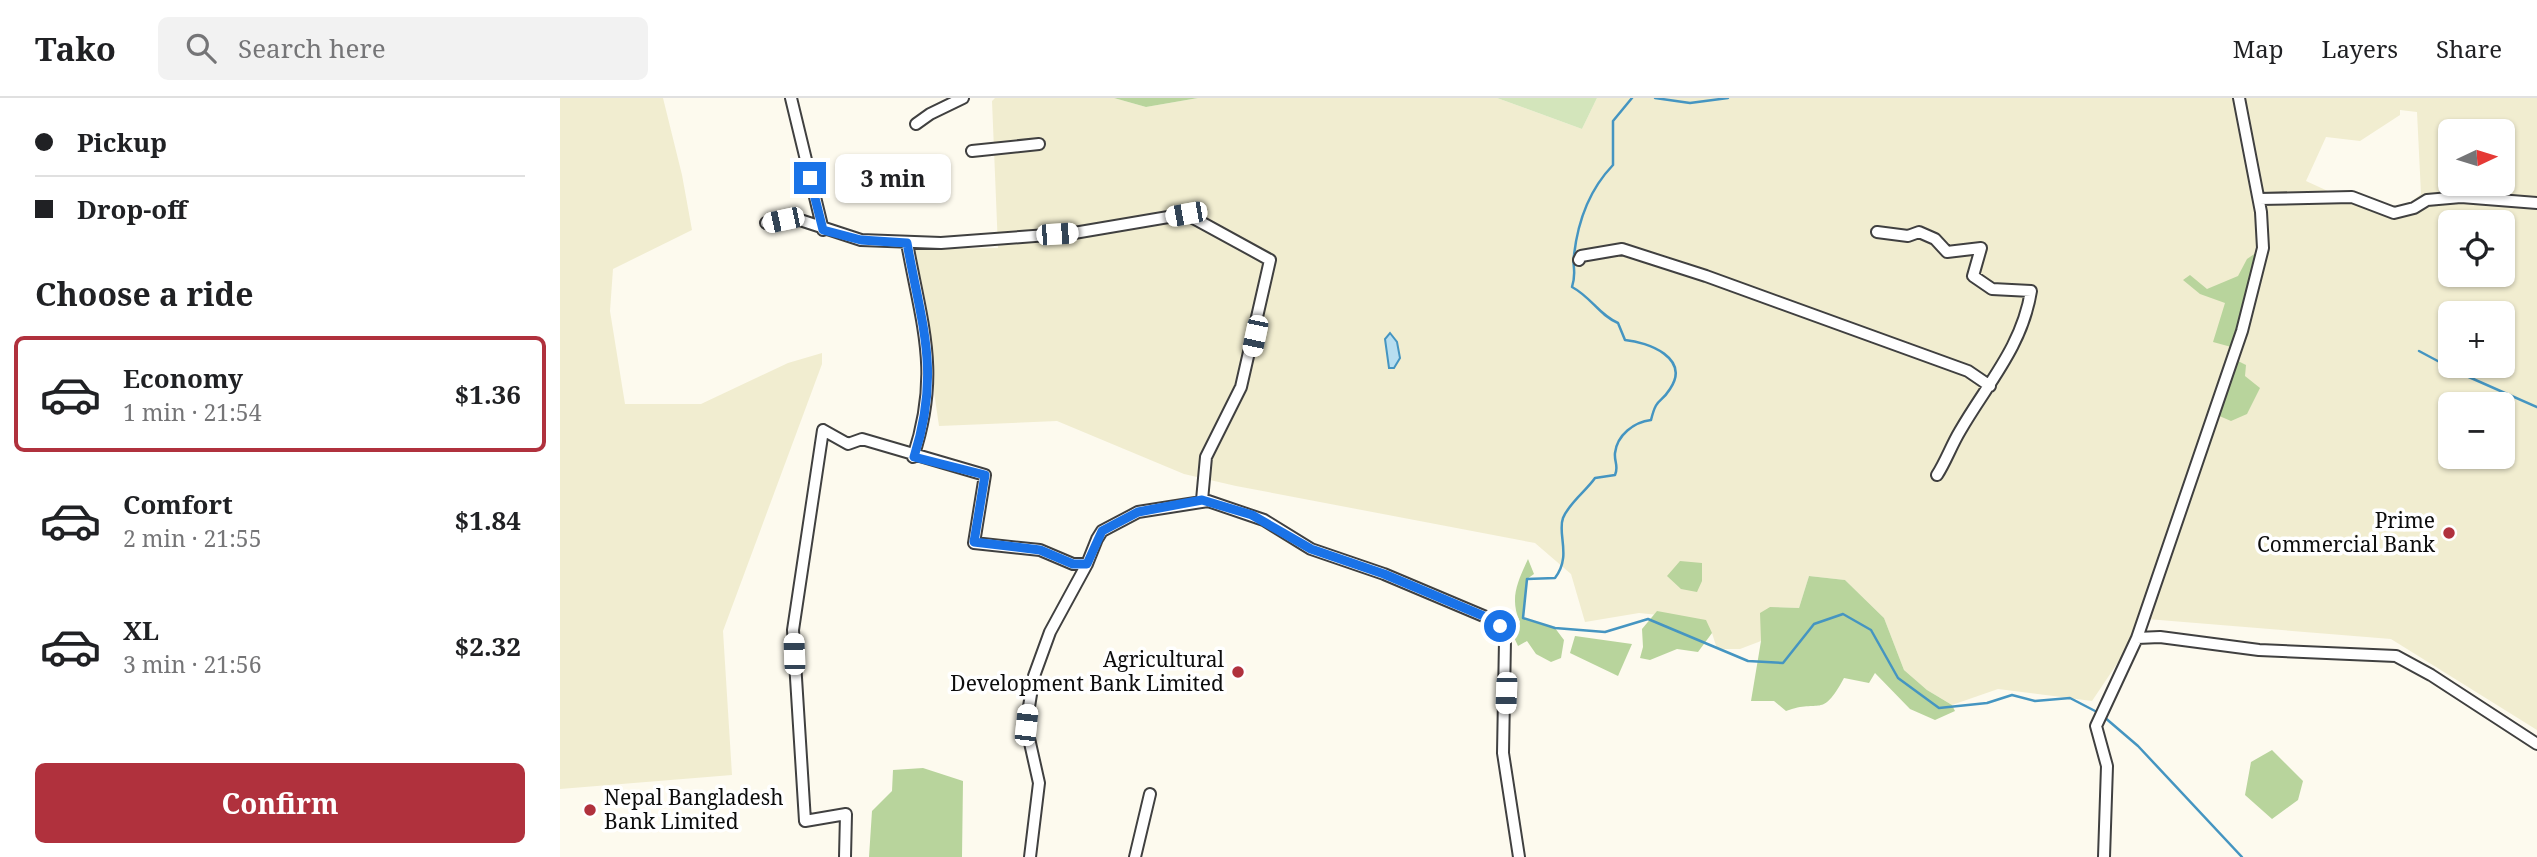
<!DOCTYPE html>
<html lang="en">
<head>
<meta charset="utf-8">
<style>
	:root { --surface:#fff; --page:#f2f2f2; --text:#202124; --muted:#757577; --line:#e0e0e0; --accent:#b0313d }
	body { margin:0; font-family:"Noto Serif",serif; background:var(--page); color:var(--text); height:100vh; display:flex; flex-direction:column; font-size:26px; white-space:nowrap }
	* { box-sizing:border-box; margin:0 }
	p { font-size:23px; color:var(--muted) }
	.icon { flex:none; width:38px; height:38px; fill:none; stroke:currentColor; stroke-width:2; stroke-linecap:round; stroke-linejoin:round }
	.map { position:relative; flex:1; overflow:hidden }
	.drawer { display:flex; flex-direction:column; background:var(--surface); width:560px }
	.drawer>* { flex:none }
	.top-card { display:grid; align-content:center; height:154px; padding:0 35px; background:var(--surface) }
	.needle { width:46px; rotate:86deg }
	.controls { position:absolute; left:1878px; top:21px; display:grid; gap:14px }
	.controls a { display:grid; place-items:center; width:77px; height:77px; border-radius:10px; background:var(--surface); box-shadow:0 2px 5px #0004; font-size:35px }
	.end { position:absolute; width:32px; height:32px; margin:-16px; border:9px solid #1a73e8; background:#fff; box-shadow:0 0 0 4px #fff }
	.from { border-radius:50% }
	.bubble { position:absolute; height:49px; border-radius:10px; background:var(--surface); box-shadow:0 2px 5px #0004; font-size:23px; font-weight:700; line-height:49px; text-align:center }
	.car { position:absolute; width:21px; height:42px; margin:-21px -10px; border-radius:9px; box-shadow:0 0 5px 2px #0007; background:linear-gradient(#fff 24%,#345 0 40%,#fff 0 76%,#345 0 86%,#fff 0) }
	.top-card b { display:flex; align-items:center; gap:24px; height:66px; font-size:26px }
	.top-card b+b { border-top:2px solid var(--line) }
	.top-card i { width:18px; height:18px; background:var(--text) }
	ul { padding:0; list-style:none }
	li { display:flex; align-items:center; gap:21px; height:116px; margin:0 14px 10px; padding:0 21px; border:4px solid transparent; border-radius:10px }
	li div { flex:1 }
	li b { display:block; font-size:26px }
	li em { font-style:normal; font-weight:700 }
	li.on { border-color:var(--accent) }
	li>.icon { width:63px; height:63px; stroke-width:1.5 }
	h2 { padding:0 35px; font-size:32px; line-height:84px }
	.action { display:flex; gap:14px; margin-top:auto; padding:14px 35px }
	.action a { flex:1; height:80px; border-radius:10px; background:var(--accent); color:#fff; font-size:28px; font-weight:700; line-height:80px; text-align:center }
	header { display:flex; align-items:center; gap:42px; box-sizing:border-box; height:98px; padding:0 35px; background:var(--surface); border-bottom:2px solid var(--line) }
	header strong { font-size:33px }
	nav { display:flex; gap:38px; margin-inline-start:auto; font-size:24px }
	.search { width:490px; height:63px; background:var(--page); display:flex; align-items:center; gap:18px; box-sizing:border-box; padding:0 24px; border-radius:10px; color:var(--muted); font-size:26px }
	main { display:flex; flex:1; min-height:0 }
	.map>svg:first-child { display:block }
	.farmland { fill:#f1edd0; fill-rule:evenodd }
	.green { fill:#d3e5bb }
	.forest { fill:#b8d49c }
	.water { fill:#b7def0; stroke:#4595c1; stroke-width:2 }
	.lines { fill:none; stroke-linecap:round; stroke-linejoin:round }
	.stream { stroke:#4595c1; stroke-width:2.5 }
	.minor-casing { stroke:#404040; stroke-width:14 }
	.minor { stroke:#fff; stroke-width:10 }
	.route { stroke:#1a73e8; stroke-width:9 }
	.poi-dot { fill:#b0313d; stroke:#fff; stroke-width:2.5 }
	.labels { text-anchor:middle; stroke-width:7; stroke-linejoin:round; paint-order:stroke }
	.poi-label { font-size:21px; fill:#0d0d0d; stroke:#fff; text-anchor:end }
</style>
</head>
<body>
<header>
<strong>Tako</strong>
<div class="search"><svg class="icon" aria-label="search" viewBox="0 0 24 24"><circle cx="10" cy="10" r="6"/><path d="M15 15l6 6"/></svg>Search here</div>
<nav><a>Map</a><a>Layers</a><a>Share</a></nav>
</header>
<main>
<section class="drawer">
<div class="top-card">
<b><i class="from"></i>Pickup</b>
<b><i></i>Drop-off</b>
</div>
<h2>Choose a ride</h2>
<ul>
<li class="on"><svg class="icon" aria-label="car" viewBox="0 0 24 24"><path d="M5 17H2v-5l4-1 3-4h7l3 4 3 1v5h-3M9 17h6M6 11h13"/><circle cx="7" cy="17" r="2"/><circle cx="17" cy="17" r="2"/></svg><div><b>Economy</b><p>1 min · 21:54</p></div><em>$1.36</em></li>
<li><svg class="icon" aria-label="car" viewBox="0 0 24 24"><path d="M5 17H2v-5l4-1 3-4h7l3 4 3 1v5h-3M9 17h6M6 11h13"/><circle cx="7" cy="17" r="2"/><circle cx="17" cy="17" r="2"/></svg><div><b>Comfort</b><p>2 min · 21:55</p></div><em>$1.84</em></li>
<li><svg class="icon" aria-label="car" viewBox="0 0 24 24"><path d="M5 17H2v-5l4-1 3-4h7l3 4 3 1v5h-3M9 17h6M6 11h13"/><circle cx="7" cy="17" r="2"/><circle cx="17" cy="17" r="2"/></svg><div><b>XL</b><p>3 min · 21:56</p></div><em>$2.32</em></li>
</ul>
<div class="action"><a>Confirm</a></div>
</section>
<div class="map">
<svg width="1977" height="759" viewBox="0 0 1977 759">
	<rect width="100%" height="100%" fill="#fdfaee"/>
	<path class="farmland" d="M 0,0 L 103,0 L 122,77 L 132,132 L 53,171 L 50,213 L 65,306 L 141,306 L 228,265 L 262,255 L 262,266 L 163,533 L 172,677 L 0,691 Z
		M 435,0 L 554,0 L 586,9 L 638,0 L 937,0 L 1022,31 L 1037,0 L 1977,0 L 1977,632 L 1831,541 L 1587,521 L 1532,603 L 1438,591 L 1392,607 L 1367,592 L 1344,572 L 1324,520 L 1285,482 L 1249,478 L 1239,510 L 1210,509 L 1201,543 L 1180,551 L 1157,551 L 1152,535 L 1118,519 L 1079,515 L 1025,524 L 1011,476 L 975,445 L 676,388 L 624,376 L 497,323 L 379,328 L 353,151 L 438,150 L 432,3 ZM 1840,12 L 1857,14 L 1861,96 L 1847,107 L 1807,111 L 1746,83 L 1766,39 L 1800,43 L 1840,17 ZM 1890,33 L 1942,33 L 1942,86 L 1890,86 ZM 1890,124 L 1942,124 L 1942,177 L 1890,177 ZM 1890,215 L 1942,215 L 1942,268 L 1890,268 ZM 1890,306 L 1942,306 L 1942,359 L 1890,359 Z"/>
	<path class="green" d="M 937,0 L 1037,0 L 1022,31 Z"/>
	<path class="forest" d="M 554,0 L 638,0 L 586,9 Z
		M 1703,150 L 1675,250 L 1653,244 L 1665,205 L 1640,196 L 1623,182 L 1630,177 L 1647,191 L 1678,178 L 1687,161 Z
		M 1678,263 L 1686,267 L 1685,278 L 1700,290 L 1687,316 L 1671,323 L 1657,317 L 1663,292 Z
		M 968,461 L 974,476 L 967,481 L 963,520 L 995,530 L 1004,542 L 1001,560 L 991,564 L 976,556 L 967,543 L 958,548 L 952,535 L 960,524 C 949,500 958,483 968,461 Z
		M 1120,463 L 1142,465 L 1142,483 L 1137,494 L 1121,491 L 1107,478 Z
		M 1249,478 L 1285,482 L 1324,520 L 1344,572 L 1367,592 L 1392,607 L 1395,613 L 1375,622 L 1350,611 L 1315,575 L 1309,585 L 1284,580 C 1261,622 1261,600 1226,613 L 1214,603 L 1191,603 L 1201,543 L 1200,515 L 1210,509 L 1239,510 Z
		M 1097,513 L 1146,522 L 1152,535 L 1138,554 L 1117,551 L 1090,562 L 1080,560 L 1083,549 L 1082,531 Z
		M 1015,538 L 1072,546 L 1058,578 L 1010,555 Z
		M 1712,652 L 1743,683 L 1738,702 L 1712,721 L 1685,697 L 1691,664 Z
		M 363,670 L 403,683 L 402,759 L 309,759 L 312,713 L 332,693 L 333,672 Z"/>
	<path class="water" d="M 830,235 L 837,244 L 840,260 L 834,270 L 829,270 L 825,241 Z"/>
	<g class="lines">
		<path class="stream" d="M 1072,0 L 1053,23 L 1053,67 C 1029,92 1018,122 1014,157 C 1012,170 1017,173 1012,189 C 1031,199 1039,217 1058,225 L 1065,242 C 1088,244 1131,260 1110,291 C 1100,307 1097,298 1091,322 C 1074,324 1057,337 1055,355 C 1054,364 1059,368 1055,377 L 1035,380 C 1026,393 1009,405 1003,420 C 997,436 1012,458 995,480 L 967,481 L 963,520 L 995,530 L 1045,534 L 1088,521 L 1188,563 L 1223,565 L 1254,526 L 1283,516 L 1311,532 L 1338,580 L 1379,610 L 1427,605 L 1452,597 L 1475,603 L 1510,600 L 1537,614
			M 1095,0 L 1130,5 L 1168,0
			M 1859,253 L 1902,276 L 1977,309
			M 1543,618 L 1578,648 L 1682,759"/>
		<g class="minor-casing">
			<path id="minor" d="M 231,0 L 263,132
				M 356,26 L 370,16 L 403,0
				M 412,53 L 479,46
				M 1699,101 L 1792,99 L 1834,115 L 1854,110 L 1867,102 L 1901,99 L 1977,105
				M 206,125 L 240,122 L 301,142 L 381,145 L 514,135 L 626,116 L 710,162 L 681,289 L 646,359 L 642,402
				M 1317,134 L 1348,138 L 1359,134 L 1375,141 L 1387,154 L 1421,150 L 1413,178 L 1432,191 L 1471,193 C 1462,249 1427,286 1400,333 C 1391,348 1386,363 1377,377
				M 347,145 C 362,228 381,275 353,359
				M 1019,162 L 1021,158 L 1062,151 L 1146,178 L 1408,273 L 1430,288
				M 1577,540 L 1600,539 L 1699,552 L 1836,558 L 1871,577 L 1977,646
				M 285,759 L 286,716 L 245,723 L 233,532 L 263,332 L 288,346 L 302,341 L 425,377 L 414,445 L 480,452 L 513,466 L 527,466
				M 470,759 L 479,685 L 466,627 L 474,578 L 490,534 L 527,466 L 537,441 L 542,433 L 578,414 L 648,403 L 704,422 L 751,451 L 824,476 L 933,522 L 944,533 L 945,542 L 943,655 L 959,759
				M 575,759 L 590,696
				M 1544,759 L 1547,668 L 1536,628 L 1577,540 L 1682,233 L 1703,150 L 1701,114 L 1679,0"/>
		</g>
		<use href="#minor" class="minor"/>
	</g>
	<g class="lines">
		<path class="route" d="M 250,80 L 263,132 L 301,142 L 347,145 C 362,229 381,274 354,359 L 425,377 L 414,444 L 480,452 L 513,466 L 527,466 L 542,433 L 578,414 L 642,402 L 692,417 L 751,451 L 824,476 L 933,522 L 940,528"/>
	</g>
	<g class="poi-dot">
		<circle cx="1889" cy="435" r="7"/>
		<circle cx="678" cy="574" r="7"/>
		<circle cx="30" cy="712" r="7"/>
	</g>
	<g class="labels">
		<g class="poi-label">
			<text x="1875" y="430">Prime<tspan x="1875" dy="24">Commercial Bank</tspan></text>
			<text x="664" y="569">Agricultural<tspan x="664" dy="24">Development Bank Limited</tspan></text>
			<text x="44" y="707" text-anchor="start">Nepal Bangladesh<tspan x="44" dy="24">Bank Limited</tspan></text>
		</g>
	</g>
</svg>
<div class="controls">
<a><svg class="needle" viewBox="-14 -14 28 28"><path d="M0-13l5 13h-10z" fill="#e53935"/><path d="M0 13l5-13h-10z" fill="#757577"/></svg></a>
<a><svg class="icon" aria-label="locate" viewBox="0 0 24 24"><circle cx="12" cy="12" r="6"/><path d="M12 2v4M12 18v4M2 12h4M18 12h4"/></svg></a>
<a>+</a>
<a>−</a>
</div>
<i class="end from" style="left:940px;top:528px"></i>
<i class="end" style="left:250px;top:80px"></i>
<div class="bubble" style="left:275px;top:56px;width:116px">3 min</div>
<i class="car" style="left:626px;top:116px;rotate:260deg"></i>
<i class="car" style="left:223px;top:122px;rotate:258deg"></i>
<i class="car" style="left:497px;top:136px;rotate:86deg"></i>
<i class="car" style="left:695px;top:238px;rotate:192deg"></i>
<i class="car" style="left:234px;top:556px;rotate:358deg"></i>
<i class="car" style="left:946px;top:595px;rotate:182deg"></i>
<i class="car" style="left:466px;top:627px;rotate:6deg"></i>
</div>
</main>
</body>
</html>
